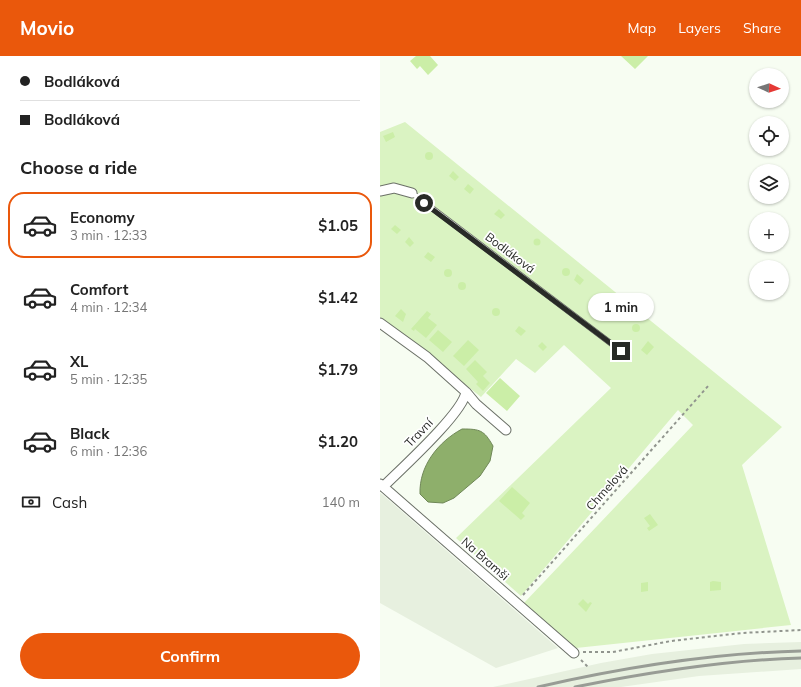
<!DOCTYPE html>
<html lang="en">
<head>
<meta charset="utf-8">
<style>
	:root { --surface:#fff; --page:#f6f6f6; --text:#222; --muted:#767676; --line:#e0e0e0; --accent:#ea580c }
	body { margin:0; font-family:Mulish,sans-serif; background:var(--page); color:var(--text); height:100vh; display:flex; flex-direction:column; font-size:15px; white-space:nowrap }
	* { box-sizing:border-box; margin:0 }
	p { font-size:13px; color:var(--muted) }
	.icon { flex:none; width:22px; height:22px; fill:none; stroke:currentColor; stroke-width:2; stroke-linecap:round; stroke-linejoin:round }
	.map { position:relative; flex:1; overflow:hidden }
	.side { display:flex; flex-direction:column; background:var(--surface); width:380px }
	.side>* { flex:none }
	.top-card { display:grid; align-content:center; height:88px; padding:0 20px; background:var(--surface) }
	.needle { width:26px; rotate:93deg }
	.tools { position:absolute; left:369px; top:12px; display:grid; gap:8px }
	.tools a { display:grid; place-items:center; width:40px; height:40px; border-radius:50%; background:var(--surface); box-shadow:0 1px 3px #0004; font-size:20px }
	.end { position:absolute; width:18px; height:18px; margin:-9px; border:5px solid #282a27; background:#fff; box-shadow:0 0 0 2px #fff }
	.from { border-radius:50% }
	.bubble { position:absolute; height:28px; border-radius:14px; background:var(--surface); box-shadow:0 1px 3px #0004; font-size:13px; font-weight:700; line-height:28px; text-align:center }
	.top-card b { display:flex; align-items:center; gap:14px; height:38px; font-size:15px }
	.top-card b+b { border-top:1px solid var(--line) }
	.top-card i { width:10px; height:10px; background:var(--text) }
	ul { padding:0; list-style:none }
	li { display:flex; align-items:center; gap:12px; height:66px; margin:0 8px 6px; padding:0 12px; border:2px solid transparent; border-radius:16px }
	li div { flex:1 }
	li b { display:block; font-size:15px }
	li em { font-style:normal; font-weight:700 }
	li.selected { border-color:var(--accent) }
	li>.icon { width:36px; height:36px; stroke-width:1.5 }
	h2 { padding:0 20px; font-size:18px; line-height:48px }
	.pay { display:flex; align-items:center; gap:10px; height:44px; padding:0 20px; font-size:15px }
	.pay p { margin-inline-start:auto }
	.primary-button { display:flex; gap:8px; margin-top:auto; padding:8px 20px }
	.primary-button a { flex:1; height:46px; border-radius:24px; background:var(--accent); color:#fff; font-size:16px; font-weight:700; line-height:46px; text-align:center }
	header { display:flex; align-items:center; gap:24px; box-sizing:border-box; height:56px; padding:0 20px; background:var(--accent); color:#fff }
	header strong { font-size:19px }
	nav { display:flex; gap:22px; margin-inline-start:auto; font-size:14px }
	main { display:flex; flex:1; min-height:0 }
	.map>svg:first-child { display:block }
	.built { fill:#e7f0df }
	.green { fill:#daf3c2 }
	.water { fill:#8eaf6b; stroke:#6f8757 }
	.building { fill:#cbeea7 }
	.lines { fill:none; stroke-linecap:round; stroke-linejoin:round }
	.service-casing { stroke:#6b7067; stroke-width:6 }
	.minor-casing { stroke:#6b7067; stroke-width:11 }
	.path { stroke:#91958e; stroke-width:2; stroke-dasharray:3 3; stroke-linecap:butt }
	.service { stroke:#fff; stroke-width:4.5 }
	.minor { stroke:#fff; stroke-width:9 }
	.rail { stroke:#989c95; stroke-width:3 }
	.route { stroke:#282a27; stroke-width:5 }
	.labels { text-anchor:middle; stroke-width:3.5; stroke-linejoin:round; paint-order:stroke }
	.street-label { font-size:12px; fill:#282a27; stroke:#fff }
</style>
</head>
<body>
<header>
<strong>Movio</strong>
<nav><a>Map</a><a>Layers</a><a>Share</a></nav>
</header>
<main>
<section class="side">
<div class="top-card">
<b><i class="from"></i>Bodláková</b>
<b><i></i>Bodláková</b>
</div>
<h2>Choose a ride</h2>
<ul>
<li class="selected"><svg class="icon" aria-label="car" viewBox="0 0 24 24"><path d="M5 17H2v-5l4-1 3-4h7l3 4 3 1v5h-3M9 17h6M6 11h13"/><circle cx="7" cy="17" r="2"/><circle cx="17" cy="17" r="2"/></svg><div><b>Economy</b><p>3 min · 12:33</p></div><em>$1.05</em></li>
<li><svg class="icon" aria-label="car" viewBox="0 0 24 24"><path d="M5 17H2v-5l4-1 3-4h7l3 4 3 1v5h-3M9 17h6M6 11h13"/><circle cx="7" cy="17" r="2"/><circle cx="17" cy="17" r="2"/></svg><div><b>Comfort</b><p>4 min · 12:34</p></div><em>$1.42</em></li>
<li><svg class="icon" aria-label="car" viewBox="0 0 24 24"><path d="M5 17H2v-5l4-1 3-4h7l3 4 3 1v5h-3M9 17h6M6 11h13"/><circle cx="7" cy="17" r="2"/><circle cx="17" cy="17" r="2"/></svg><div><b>XL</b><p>5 min · 12:35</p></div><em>$1.79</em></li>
<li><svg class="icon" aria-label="car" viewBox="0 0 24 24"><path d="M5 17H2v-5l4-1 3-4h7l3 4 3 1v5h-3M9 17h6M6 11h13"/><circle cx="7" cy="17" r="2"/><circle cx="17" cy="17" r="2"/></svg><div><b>Black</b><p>6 min · 12:36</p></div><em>$1.20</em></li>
</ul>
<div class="pay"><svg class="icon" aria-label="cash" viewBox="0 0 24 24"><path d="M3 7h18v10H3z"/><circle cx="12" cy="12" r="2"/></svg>Cash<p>140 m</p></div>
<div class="primary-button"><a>Confirm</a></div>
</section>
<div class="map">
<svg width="421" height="631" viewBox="0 0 421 631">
	<rect width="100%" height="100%" fill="#f7fdf2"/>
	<path class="built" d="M 0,437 L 3,439 L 178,592 L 116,612 L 0,547 Z
		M 421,586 L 421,613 L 319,620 L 241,631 L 113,631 L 221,607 L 272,598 L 364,588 Z"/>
	<path class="green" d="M 25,66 L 402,371 L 362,409 L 411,569 L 196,592 L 143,548 L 313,369 L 298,354 L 141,540 L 76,482 L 231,332 L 184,289 L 155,317 L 136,303 L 101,341 L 0,261 L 0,76 Z"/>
	<path class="water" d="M 82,373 C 100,373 104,374 113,390 L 110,405 L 100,420 L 74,442 L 63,447 L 48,446 L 40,438 C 39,410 58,386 82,373 Z"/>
	<path class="building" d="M 36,0 L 50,0 L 58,9 L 48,19 L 40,10 L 37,13 L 30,5 Z
		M 241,0 L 268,0 L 255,13 Z
		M 13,76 L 15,81 L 6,86 L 3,80 Z
		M45 100a4 4 0 1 1 8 0a4 4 0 1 1-8 0Z
		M 73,115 L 79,121 L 75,125 L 69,120 Z
		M 88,128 L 94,133 L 90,138 L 84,133 Z
		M 119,153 L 125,159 L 121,163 L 114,158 Z
		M 15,169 L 21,174 L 17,178 L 11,173 Z
		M 29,181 L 34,187 L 30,191 L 25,186 Z
		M153.5 186a3.5 3.5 0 1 1 7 0a3.5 3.5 0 1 1-7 0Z
		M 48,196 L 55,201 L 51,206 L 44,201 Z
		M182 216a4 4 0 1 1 8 0a4 4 0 1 1-8 0Z
		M64 217a4 4 0 1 1 8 0a4 4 0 1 1-8 0Z
		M 197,218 L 204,224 L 200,229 L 194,224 Z
		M78 230a4 4 0 1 1 8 0a4 4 0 1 1-8 0Z
		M 222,239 L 228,244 L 224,249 L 218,243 Z
		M112 256a4 4 0 1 1 8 0a4 4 0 1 1-8 0Z
		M 21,253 L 26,258 L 23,266 L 15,260 Z
		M 47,255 L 51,258 L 48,262 L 57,269 L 46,282 L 35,273 L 34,275 L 31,273 Z
		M252 272a4 4 0 1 1 8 0a4 4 0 1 1-8 0Z
		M 139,270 L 146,275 L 141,280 L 135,275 Z
		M 58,274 L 72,286 L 63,296 L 49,284 Z
		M 88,284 L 99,294 L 84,310 L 73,300 Z
		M 268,285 L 274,291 L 267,299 L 261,294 Z
		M 162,286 L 167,291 L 163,295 L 158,290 Z
		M 95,304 L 107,316 L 103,320 L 110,327 L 103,335 L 96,328 L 98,326 L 86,313 Z
		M 120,322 L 140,340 L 127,355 L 106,337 Z
		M 132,431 L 150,447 L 142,457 L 145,460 L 141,464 L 119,445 Z
		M 270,458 L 278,469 L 269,475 L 267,472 L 270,470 L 264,462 Z
		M 333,525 L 341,526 L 341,534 L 330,535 L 330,526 Z
		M 268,526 L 268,535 L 261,536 L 261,527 Z
		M 203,543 L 208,548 L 210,546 L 212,547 L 206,556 L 198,548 Z"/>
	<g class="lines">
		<g class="service-casing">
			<path id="service" d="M 32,137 L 241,295"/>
		</g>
		<g class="minor-casing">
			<path id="minor" d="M 0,135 L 14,132 L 32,137
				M 0,267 L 47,301 L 86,336 C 83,357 21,413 3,431
				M 86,336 L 96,348 L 126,374
				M 0,428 L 194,597"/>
		</g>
		<path class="path" d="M 143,539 L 329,329
			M 203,596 L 233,596 L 291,585 L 362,577 L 421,574
			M 201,604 L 209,612"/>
		<use href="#service" class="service"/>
		<use href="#minor" class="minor"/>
		<path class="rail" d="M 158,631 C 245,611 332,597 421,595
			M 195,631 C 270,616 345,604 421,602"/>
	</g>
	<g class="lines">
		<path class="route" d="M 44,147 L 241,295"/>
	</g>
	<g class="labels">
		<g class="street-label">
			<text transform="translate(130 197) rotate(37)" y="4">Bodláková</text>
			<text transform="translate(39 377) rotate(-46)" y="4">Travní</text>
			<text transform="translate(227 432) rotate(-48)" y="4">Chmelová</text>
			<text transform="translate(105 503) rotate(41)" y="4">Na Bramši</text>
		</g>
	</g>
</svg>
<div class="tools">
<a><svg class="needle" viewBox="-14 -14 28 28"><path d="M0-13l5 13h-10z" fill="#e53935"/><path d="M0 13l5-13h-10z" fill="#767676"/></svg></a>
<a><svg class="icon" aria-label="locate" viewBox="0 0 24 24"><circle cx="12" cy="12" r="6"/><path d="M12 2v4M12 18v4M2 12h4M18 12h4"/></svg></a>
<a><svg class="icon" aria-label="layers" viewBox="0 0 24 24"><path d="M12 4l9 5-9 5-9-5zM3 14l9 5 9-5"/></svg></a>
<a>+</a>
<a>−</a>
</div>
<i class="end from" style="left:44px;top:147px"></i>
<i class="end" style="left:241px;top:295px"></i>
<div class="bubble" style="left:208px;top:237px;width:66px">1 min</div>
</div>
</main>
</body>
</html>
